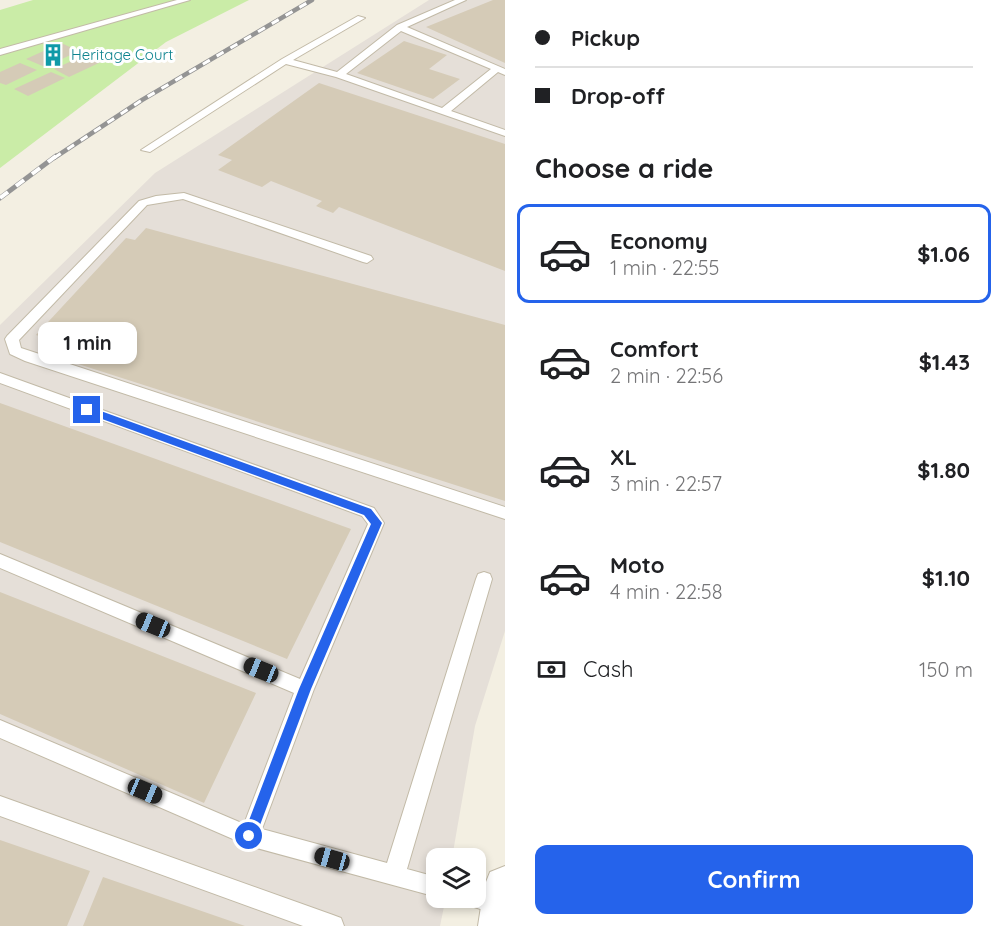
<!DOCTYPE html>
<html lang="en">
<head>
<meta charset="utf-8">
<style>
	:root { --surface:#fff; --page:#f6f6f6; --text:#202124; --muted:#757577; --line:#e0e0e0; --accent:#2563eb }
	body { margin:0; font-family:Quicksand,sans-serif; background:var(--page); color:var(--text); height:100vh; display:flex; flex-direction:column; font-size:22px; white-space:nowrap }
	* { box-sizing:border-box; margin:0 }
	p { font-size:20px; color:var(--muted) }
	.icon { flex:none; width:33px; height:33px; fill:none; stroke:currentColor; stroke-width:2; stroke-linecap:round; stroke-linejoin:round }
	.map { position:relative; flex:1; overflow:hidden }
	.panel { display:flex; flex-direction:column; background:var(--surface); width:498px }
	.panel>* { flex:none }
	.banner { display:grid; align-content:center; height:132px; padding:0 30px; background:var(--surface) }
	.tools { position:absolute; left:426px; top:848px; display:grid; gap:12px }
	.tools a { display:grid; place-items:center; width:60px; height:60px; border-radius:12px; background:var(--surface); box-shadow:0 3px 9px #0003; font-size:30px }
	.end { position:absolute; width:27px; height:27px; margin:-14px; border:8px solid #2563eb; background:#fff; box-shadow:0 0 0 3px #fff }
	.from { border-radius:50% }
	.bubble { position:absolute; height:42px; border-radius:12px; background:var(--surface); box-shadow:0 3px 9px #0003; font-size:20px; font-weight:800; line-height:42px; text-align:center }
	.car { position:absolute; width:18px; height:36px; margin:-18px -9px; border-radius:8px; box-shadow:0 0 4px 2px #0007; background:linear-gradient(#222 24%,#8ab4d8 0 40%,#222 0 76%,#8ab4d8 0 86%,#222 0) }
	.banner b { display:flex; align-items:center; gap:21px; height:57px; font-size:22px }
	.banner b+b { border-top:2px solid var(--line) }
	.banner i { width:15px; height:15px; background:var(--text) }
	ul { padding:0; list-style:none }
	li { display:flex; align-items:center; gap:18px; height:99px; margin:0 12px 9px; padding:0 18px; border:3px solid transparent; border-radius:12px }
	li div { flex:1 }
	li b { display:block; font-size:22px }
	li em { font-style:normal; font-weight:800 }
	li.current { border-color:var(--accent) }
	li>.icon { width:54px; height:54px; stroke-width:1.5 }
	h2 { padding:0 30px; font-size:27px; line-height:72px }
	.pay { display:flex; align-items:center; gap:15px; height:66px; padding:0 30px; font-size:22px }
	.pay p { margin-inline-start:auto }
	.action { display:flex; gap:12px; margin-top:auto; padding:12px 30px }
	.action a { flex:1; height:69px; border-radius:12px; background:var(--accent); color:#fff; font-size:24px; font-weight:800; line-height:69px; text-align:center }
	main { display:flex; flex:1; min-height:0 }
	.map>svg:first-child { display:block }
	.industrial { fill:#e5dfd8 }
	.green { fill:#caeca7 }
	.building { fill:#d5cbb7 }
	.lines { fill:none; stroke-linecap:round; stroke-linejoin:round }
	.service-casing { stroke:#c2baa7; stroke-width:2 }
	.minor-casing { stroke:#c2baa7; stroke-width:2 }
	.service { fill:#fff; fill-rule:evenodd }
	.minor { fill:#fff; fill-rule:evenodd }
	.rail-far1-casing { stroke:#949494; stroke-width:4.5 }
	.rail-casing { stroke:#949494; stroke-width:5 }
	.rail-far1 { stroke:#fff; stroke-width:3; stroke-dasharray:8; stroke-linecap:butt }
	.rail { stroke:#fff; stroke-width:4; stroke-dasharray:10; stroke-linecap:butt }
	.route { fill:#2563eb }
	.labels { text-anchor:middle; stroke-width:6; stroke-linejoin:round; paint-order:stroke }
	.far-culture-label { font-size:15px; fill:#0d838f; stroke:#fff; text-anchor:start }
</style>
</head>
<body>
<main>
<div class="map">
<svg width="505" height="926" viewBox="0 0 505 926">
	<rect width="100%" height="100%" fill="#f3efe2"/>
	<path class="industrial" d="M 429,0 L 505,0 L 505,631 L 475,726 L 452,858 L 436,858 L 436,897 L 446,897 L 440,926 L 0,926 L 0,325 L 155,173 Z"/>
	<path class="green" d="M 33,0 L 249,0 L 166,42 L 0,168 L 0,10 Z"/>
	<path class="building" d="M 493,0 L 505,0 L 505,63 L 426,27 Z
		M 404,41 L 447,55 L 429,69 L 460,79 L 433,99 L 357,73 Z
		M 61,43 L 79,51 L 45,67 L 26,59 Z
		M 85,55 L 101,62 L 69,77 L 54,69 Z
		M 20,63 L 37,70 L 6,85 L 0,83 L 0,72 Z
		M 51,72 L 65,78 L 28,96 L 14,89 Z
		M 319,83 L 505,144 L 505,271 L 339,207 L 333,213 L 316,206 L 322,201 L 271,181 L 262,187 L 218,170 L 232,160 L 218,155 Z
		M 146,228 L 505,325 L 505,501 L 47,354 L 57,342 L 36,335 L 126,238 L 135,240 Z
		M 0,403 L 351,529 L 287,659 L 0,542 Z
		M 0,592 L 256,693 L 204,803 L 0,714 Z
		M 0,840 L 90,871 L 67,926 L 0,926 Z
		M 103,877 L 245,926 L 83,926 Z"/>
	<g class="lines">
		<g class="service-casing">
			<path id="service" d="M 177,0 L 190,0 L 0,55 L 0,49 Z
				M 455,0 L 466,0 L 407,27 L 505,69 L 505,75 L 498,72 L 451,111 L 505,130 L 505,136 L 336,77 L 286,64 L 150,152 L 141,150 L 282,59 L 358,16 L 365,18 L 293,60 L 337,72 L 397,25 ZM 401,31 L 491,69 L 442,108 L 346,74 Z
				M 184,193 L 371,256 L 373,259 L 367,263 L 363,262 L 183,199 L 147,205 L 19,340 L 21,348 L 505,507 L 505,519 L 25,361 L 10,354 L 5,339 L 7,336 L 139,201 L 156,196 Z
				M 0,373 L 374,508 L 384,523 L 314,689 L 262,829 L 387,863 L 476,579 L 478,574 L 484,572 L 490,574 L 492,579 L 407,869 L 436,877 L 437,897 L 249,846 L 0,738 L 0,720 L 244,824 L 294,693 L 0,568 L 0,554 L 300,679 L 368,524 L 362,516 L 0,383 Z
				M 0,796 L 333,915 L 341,918 L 344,926 L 303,926 L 0,816 Z
				M 476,887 L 505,896 L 505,914 L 502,916 L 465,904 L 461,897 L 476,897 Z"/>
		</g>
		<g class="minor-casing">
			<path id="minor" d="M 505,866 L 505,926 L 478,926 L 484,887 L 490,872 Z"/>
		</g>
		<use href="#service" class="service"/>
		<use href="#minor" class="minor"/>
		<g class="rail-far1-casing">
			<path id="rail-far1" d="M 54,158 L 142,100 L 312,0"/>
		</g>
		<g class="rail-casing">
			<path id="rail" d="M 0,198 L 56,156"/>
		</g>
		<use href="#rail-far1" class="rail-far1"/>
		<use href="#rail" class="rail"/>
	</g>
	<path class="route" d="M 87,406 L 371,509 L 382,523 L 311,689 L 254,841 L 249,843 L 244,841 L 243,836 L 299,689 L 371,524 L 364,515 L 83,412 L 83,407 Z"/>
	<defs>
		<g id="building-bare" transform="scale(1.8)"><path d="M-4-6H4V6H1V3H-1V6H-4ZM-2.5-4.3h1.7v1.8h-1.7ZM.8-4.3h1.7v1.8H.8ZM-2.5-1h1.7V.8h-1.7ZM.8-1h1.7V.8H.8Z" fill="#0f9aa8" stroke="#fff" stroke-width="2.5" paint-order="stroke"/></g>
	</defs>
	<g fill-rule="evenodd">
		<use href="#building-bare" x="53" y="55"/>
	</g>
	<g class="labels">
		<g class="far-culture-label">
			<text x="71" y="60">Heritage Court</text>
		</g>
	</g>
</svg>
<div class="tools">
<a><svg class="icon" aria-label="layers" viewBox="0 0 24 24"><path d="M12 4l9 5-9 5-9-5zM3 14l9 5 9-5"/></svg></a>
</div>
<i class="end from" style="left:249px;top:836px"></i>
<i class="end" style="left:87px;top:410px"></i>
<div class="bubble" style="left:38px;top:322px;width:99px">1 min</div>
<i class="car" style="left:153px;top:625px;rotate:292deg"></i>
<i class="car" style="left:261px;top:670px;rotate:292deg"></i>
<i class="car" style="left:145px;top:791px;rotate:113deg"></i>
<i class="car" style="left:332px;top:859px;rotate:286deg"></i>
</div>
<section class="panel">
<div class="banner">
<b><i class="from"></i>Pickup</b>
<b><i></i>Drop-off</b>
</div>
<h2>Choose a ride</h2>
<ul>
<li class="current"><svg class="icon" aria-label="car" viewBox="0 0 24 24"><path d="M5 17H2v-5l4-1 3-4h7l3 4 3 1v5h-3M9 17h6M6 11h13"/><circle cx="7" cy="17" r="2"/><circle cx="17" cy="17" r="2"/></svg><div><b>Economy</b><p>1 min · 22:55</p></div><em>$1.06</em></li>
<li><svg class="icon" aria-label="car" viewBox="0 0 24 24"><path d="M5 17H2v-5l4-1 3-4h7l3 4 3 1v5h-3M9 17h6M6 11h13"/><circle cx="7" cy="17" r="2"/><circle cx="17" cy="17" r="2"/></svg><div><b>Comfort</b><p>2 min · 22:56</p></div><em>$1.43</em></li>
<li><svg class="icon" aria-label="car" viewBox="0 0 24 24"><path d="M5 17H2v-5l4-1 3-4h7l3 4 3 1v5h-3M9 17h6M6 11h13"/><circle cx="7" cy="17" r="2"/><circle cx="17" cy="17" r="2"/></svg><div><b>XL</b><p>3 min · 22:57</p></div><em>$1.80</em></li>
<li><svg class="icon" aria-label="car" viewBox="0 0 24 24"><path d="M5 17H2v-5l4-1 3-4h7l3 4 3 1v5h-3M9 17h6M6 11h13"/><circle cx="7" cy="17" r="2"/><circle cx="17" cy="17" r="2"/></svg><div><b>Moto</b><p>4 min · 22:58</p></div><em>$1.10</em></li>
</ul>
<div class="pay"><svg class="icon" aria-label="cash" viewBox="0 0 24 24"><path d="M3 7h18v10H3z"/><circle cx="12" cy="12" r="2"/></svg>Cash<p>150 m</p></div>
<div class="action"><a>Confirm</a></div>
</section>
</main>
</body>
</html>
